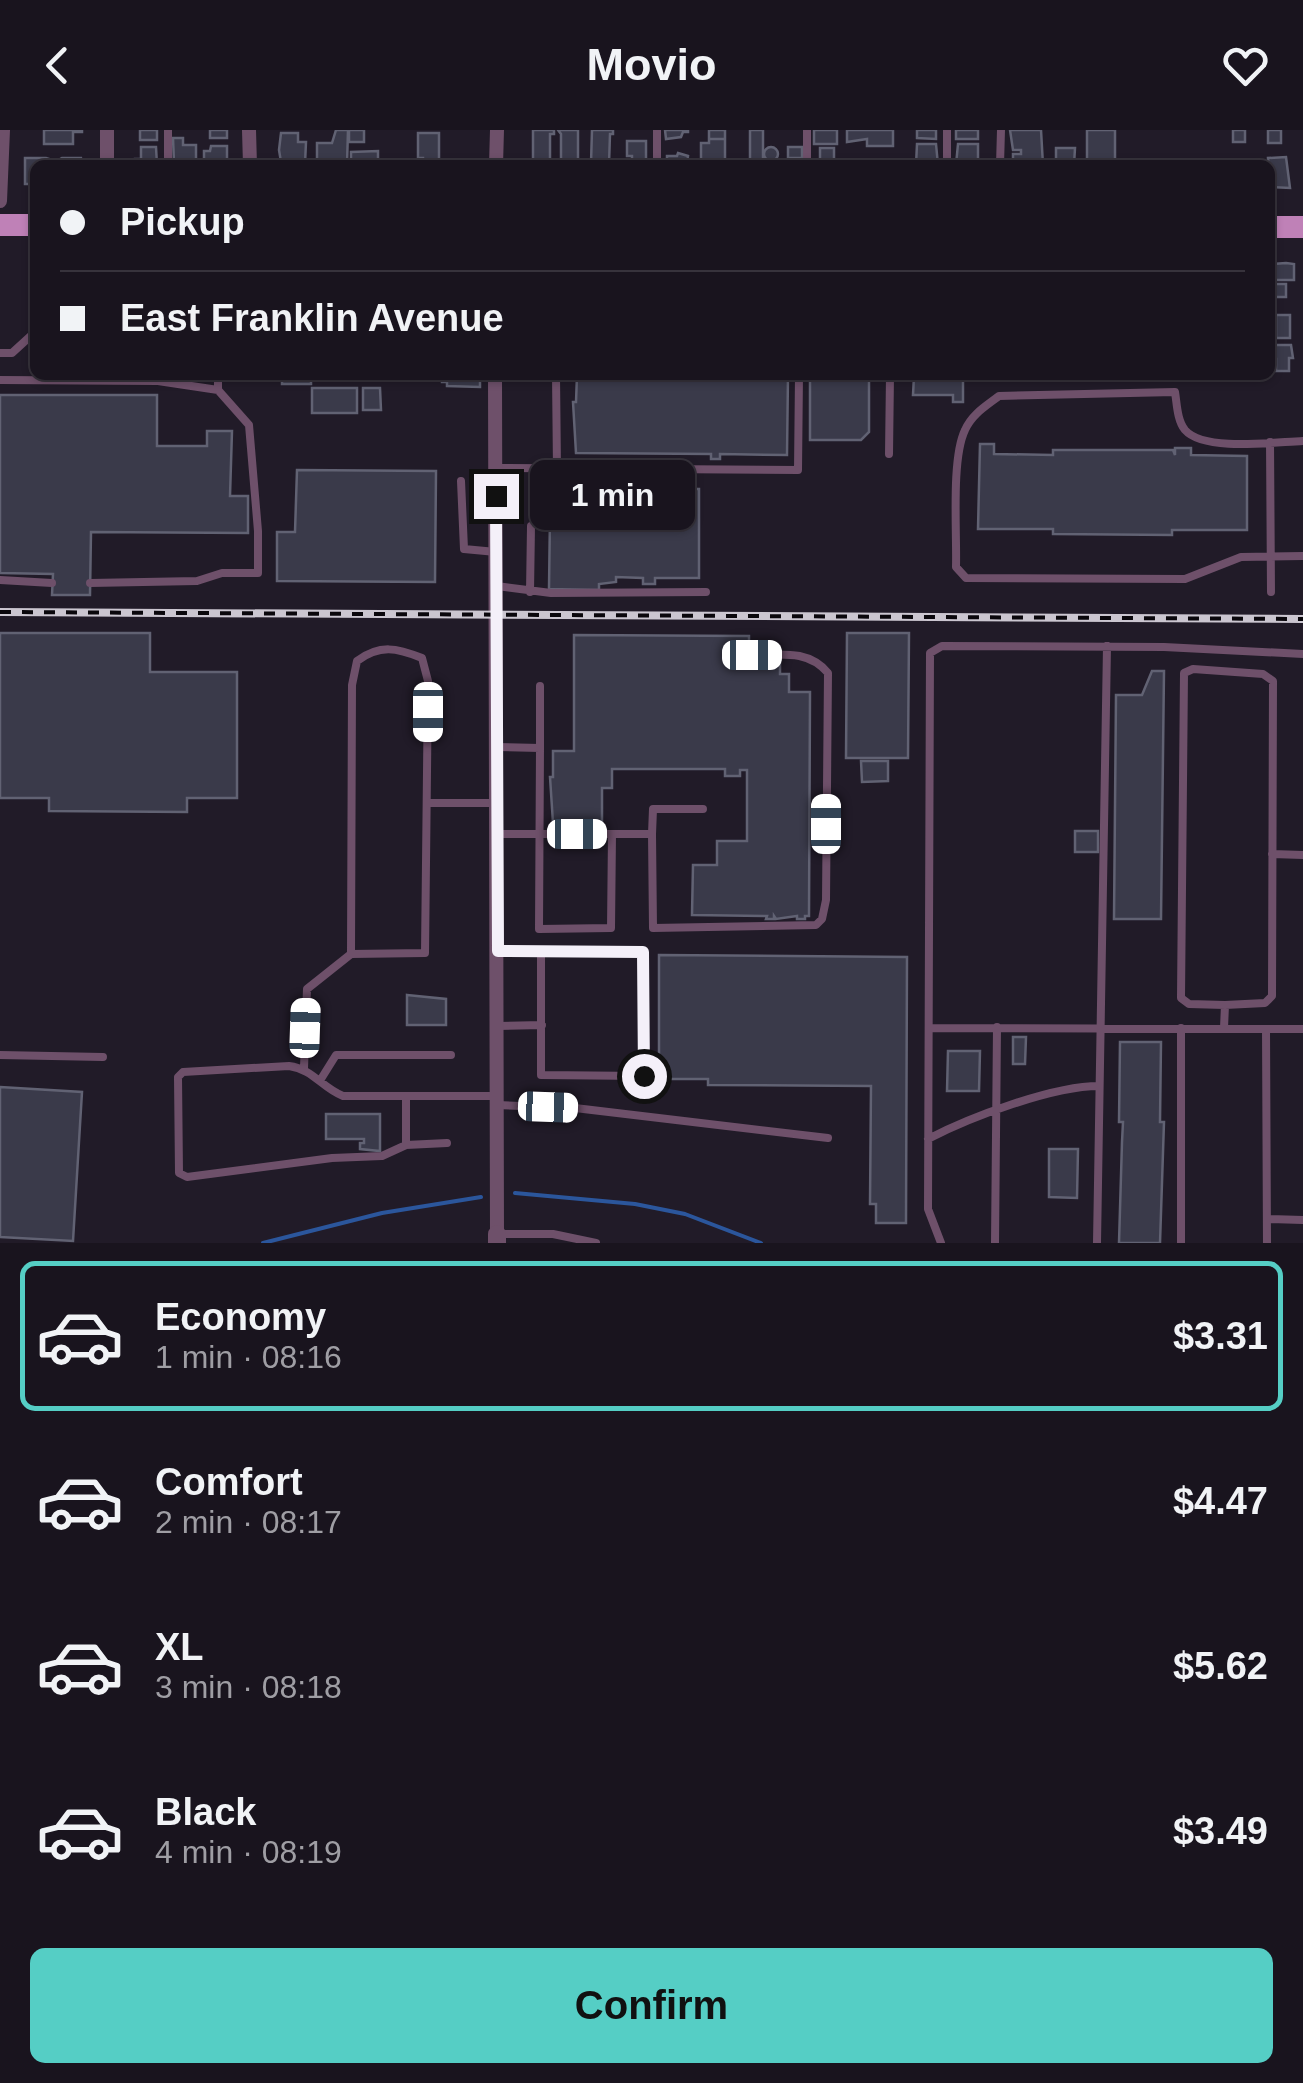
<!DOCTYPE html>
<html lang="en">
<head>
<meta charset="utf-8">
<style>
	:root { --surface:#19141e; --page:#221d27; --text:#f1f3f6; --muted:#9f9ea4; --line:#37333c; --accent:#55cec5 }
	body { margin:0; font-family:Helvetica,sans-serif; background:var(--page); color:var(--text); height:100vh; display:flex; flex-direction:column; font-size:38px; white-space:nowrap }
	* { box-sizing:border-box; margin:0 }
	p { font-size:32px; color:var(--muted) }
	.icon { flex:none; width:55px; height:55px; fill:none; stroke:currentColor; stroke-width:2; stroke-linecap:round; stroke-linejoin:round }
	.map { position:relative; height:1113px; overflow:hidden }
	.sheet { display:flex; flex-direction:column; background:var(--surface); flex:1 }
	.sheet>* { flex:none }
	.hud { position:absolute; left:30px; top:30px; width:1245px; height:220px; border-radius:15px; box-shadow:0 2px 8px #0004,0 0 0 2px var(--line); display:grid; align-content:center; height:220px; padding:0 30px; background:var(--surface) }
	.end { position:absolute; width:45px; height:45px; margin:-22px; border:12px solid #f4f0f9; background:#111; box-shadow:0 0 0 5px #111 }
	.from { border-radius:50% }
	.bubble { position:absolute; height:70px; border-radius:15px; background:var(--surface); box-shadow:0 2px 8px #0004,0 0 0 2px var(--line); font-size:32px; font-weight:700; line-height:70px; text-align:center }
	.car { position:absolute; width:30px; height:60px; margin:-30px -15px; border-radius:12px; box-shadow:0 0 8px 2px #0007; background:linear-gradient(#fff 24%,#345 0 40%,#fff 0 76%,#345 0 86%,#fff 0) }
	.hud b { display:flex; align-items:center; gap:35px; height:95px; font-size:38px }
	.hud b+b { border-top:2px solid var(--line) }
	.hud i { width:25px; height:25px; background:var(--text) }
	ul { padding:18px 0 0; list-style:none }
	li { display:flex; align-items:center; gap:30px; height:150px; margin:0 20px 15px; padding:0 10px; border:5px solid transparent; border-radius:15px }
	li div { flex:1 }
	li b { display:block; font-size:38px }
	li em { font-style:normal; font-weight:700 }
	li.selected { border-color:var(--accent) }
	li>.icon { width:90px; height:90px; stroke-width:1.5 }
	.button { display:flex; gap:20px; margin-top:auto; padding:20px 30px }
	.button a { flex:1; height:115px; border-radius:15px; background:var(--accent); color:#111; font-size:40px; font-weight:700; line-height:115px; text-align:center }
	header { display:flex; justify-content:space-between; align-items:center; height:130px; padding:0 30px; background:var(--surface); font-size:45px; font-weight:700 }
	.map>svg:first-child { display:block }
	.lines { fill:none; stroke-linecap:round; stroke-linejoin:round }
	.stream { stroke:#2b569c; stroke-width:4 }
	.building { fill:#3a3a4a; stroke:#616273; stroke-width:2.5 }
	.service { stroke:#6e506a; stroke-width:8 }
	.minor { stroke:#6e506a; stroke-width:14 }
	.tertiary { stroke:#6e506a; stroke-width:18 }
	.primary { stroke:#bf81b7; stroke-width:22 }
	.rail-casing { stroke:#cbc6d0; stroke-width:8 }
	.rail { stroke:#0a070c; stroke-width:4; stroke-dasharray:11; stroke-linecap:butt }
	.route { stroke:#f4f0f9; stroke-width:12 }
</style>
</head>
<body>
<header><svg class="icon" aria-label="back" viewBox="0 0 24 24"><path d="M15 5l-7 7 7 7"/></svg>Movio<svg class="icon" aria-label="heart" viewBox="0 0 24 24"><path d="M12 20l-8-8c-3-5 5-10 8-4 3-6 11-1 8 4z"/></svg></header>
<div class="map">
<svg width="1303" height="1113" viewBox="0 0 1303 1113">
	<rect width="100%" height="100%" fill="#211b28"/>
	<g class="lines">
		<path class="stream" d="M 515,1063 L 635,1074 L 685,1084 L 761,1113
			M 263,1113 L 382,1083 L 481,1067"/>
	</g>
	<path class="building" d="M 44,0 L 82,0 L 82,2 L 73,2 L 73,14 L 44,14 Z
		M 140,0 L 157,0 L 157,10 L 140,10 Z
		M 210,0 L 227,0 L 227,8 L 210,8 Z
		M 336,0 L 348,0 L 347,35 L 317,35 L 317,13 L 332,13 Z
		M 349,0 L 364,0 L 364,12 L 349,12 Z
		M 533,0 L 554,0 L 554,4 L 550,4 L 550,35 L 533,35 Z
		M 558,0 L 578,0 L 578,35 L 561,35 L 561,4 Z
		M 592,0 L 613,0 L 613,4 L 610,4 L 609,35 L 591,33 Z
		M 665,0 L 688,0 L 688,2 L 683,2 L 681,7 L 666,9 Z
		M 709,0 L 725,0 L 725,9 L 709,9 Z
		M 750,0 L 763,0 L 763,35 L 738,35 L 750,34 Z
		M 814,0 L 837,0 L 837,14 L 814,14 Z
		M 847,0 L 893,0 L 893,16 L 867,16 L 867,9 L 847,12 Z
		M 917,0 L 936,0 L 936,9 L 917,8 Z
		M 956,0 L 978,0 L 978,9 L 956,9 Z
		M 1010,0 L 1041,0 L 1043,35 L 1013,35 L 1013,24 L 1021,24 L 1021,20 L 1013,20 Z
		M 1087,0 L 1115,0 L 1115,35 L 1087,35 Z
		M 1233,0 L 1245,0 L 1245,12 L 1233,12 Z
		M 1268,0 L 1281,0 L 1281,13 L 1268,13 Z
		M 281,3 L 298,3 L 298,12 L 306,12 L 305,34 L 269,35 L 269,32 L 281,32 L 279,20 Z
		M 418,3 L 439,3 L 439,34 L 423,34 L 423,28 L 418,28 Z
		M 173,8 L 183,8 L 183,15 L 196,15 L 196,33 L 174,33 Z
		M 709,9 L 725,9 L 725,35 L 701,35 L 701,13 L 709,13 Z
		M 627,11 L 646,11 L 646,33 L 651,35 L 632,35 L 632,26 L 627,26 Z
		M 917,14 L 936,14 L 938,35 L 916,35 Z
		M 958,14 L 978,14 L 978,35 L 956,35 Z
		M 211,16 L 227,16 L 227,35 L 210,35 L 210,31 L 204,31 L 204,21 L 210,21 Z
		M764 24a7 7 0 1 1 14 0a7 7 0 1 1-14 0Z
		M 141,17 L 156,17 L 157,35 L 135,35 L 135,29 L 141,29 Z
		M 788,17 L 802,17 L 802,28 L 788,28 Z
		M 820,18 L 834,18 L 834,32 L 820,31 Z
		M 1056,18 L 1075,18 L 1074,35 L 1056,35 Z
		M 378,21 L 378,33 L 351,35 L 351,22 Z
		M 678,23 L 688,26 L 687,35 L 667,35 L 667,26 L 677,26 Z
		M 1286,27 L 1290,58 L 1270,57 L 1268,28 Z
		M 25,28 L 46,28 L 52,30 L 52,35 L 35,35 L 35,54 L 25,54 Z
		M 62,28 L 81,28 L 83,35 L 57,35 L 57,31 Z
		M 1286,133 L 1294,134 L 1294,150 L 1274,150 L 1273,134 Z
		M 1274,154 L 1286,154 L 1286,167 L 1274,167 Z
		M 1276,185 L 1290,185 L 1290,208 L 1276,208 Z
		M 1270,215 L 1291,215 L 1293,228 L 1289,228 L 1289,241 L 1276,241 L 1276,229 L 1270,229 Z
		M 282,245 L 311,245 L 311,254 L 282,254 Z
		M 442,245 L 480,245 L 480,257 L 447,256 L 447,252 L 442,252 Z
		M 577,245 L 788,245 L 787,325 L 720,324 L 720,329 L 711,329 L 711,324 L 576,323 L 573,272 L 576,272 Z
		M 810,245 L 869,245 L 869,302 L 861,310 L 810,310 Z
		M 914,246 L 963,246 L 963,272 L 953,272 L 953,265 L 913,265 Z
		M 312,258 L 357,258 L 357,283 L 312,283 Z
		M 363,258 L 380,258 L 381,280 L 363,280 Z
		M 0,265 L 157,265 L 157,316 L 207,316 L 207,301 L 232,301 L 230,366 L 248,366 L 248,403 L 91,402 L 90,465 L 52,465 L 53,444 L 0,443 Z
		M 980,314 L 994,314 L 994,324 L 1053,325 L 1053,320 L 1173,320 L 1175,325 L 1175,318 L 1191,318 L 1191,325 L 1247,326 L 1247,400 L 1172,400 L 1172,405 L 1053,404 L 1053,399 L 978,399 Z
		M 297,340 L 436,341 L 435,452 L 277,451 L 277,402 L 295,402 Z
		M 530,357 L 699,359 L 699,448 L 655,448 L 655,454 L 643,454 L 643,448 L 616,447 L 616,452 L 599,454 L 599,460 L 549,459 L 550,385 L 530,385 Z
		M 0,503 L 150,503 L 150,542 L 237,542 L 237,668 L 187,668 L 187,682 L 49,681 L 49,668 L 0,668 Z
		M 847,503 L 909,503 L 908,628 L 846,628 Z
		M 574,505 L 749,506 L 749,532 L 780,533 L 780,544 L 789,544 L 789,562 L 810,562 L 809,786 L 805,786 L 805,789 L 797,789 L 797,786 L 776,789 L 774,786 L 774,789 L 766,789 L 767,786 L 692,785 L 693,735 L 717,735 L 717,711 L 747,711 L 747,640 L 740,640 L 740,646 L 725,646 L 725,639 L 612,639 L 612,658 L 602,658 L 602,693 L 553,693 L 550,647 L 553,647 L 553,621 L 574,621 Z
		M 1152,541 L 1164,541 L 1161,789 L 1114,789 L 1116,565 L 1142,565 Z
		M 861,631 L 888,631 L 888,651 L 862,652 Z
		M 1075,701 L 1098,701 L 1098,722 L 1075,722 Z
		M 659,825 L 907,827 L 906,1093 L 876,1093 L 876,1074 L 870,1074 L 871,956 L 708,955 L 708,949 L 659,949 Z
		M 407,865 L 446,869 L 446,895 L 407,895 Z
		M 1013,907 L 1026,907 L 1025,934 L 1013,934 Z
		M 1120,912 L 1161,912 L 1160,992 L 1164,992 L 1160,1113 L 1119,1113 L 1122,1012 L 1123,992 L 1119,992 Z
		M 948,921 L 980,921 L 979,961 L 947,961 Z
		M 0,957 L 82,962 L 73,1111 L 0,1107 Z
		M 326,984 L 380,984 L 380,1021 L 360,1019 L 360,1013 L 364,1013 L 364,1009 L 326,1009 Z
		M 1049,1019 L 1078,1019 L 1077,1068 L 1049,1067 Z"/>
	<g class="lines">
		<path class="service" d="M 168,0 L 168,35
			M 947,0 L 947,35
			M 657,35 L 657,0
			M 807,35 L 807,0
			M 1000,35 L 1001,0
			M 0,223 L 12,223 L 35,202
			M 556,245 L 557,340
			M 0,250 L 158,251 L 218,260
			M 1303,311 C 1275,312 1204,322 1185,300 C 1177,290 1177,274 1175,262 L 999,266 C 986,276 972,284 965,300 C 951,329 957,403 956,437 L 966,448 L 1185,449 L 1241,427 L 1303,426
			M 1270,312 L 1271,462
			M 889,324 L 890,245
			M 496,338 L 798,340 L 799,245
			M 461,351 L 464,419 L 496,422
			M 0,450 L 52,453
			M 90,453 L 197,451 L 222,443 L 258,443 L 258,401 L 249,295 L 218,260 L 218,245
			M 497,456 L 551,463 L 706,462
			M 530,462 L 531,396
			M 540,556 L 540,618
			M 497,617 L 540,618 L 539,799 L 611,798 L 612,704
			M 427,673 L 497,673
			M 497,704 L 652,704 L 653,679 L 703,679
			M 652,704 L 653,798 L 816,795 L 822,789 L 826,770 L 828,543 C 808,519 780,525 752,525
			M 1272,724 L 1303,725
			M 498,821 L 643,822 L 644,946 L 541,945 L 541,821
			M 497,896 L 542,895
			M 929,898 L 1303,899
			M 1181,898 L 1181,1113
			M 1224,898 L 1225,875 L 1265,873 L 1272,866 L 1273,551 L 1263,544 L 1193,539 L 1184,543 L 1181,868 L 1189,874 L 1225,875
			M 1266,899 L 1267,1113
			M 0,925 L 103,927
			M 304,938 L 307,859 L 351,824 L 425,823 L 428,551 L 422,528 C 397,518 380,514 357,531 L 352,555 L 351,824
			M 321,949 L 336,925 L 451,925
			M 406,967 L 406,1015
			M 497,975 L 575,978 L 828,1008
			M 928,1009 C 970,987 1053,956 1099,956
			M 447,1013 L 406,1015 L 382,1026 L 332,1028 L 187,1047 L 179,1043 L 178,947 L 183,942 L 289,936 C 313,939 322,958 343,966 L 497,966
			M 1267,1089 L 1303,1090
			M 497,1104 L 553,1104 L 596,1113
			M 941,1113 L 928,1079 L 930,523 L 942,516 L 1164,517 L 1303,524
			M 995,1113 L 997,897
			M 1097,1113 L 1107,516"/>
		<path class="minor" d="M 107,0 L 107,35
			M 249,0 L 250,35
			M 496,35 L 497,0
			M 0,71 L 3,0
			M 495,245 L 497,1104"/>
		<path class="tertiary" d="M 497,1113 L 497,1104"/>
		<path class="primary" d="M 0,95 L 35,95
			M 1270,97 L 1303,97"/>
		<g class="rail-casing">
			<path id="rail" d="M 0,482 L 1303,489"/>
		</g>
		<use href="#rail" class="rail"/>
	</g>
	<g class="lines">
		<path class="route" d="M 496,366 L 498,821 L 643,822 L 644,946"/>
	</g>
</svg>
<i class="end from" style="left:644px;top:946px"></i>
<i class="end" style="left:496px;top:366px"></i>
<div class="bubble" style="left:530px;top:330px;width:165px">1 min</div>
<i class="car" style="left:752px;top:525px;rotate:90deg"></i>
<i class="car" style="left:428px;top:582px;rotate:180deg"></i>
<i class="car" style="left:826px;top:694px;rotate:0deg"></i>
<i class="car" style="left:577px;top:704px;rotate:90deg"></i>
<i class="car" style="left:305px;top:898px;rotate:2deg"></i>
<i class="car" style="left:548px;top:977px;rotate:92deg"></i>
<div class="hud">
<b><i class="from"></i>Pickup</b>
<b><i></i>East Franklin Avenue</b>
</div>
</div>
<section class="sheet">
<ul>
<li class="selected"><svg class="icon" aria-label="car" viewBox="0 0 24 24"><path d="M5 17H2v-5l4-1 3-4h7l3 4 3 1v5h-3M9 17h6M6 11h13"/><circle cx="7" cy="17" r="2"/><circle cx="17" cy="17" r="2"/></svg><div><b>Economy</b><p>1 min · 08:16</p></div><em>$3.31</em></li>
<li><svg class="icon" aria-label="car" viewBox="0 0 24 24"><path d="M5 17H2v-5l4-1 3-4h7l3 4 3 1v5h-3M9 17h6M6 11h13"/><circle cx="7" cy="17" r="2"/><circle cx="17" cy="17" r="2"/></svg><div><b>Comfort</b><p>2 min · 08:17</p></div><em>$4.47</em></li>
<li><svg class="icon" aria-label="car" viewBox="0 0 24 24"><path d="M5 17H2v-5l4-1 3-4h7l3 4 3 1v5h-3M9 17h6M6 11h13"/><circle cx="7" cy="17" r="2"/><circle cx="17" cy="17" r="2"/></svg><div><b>XL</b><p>3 min · 08:18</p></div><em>$5.62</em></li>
<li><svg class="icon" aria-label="car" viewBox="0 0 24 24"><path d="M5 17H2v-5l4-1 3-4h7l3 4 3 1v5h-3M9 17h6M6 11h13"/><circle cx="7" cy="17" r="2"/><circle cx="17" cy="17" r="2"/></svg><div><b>Black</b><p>4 min · 08:19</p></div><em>$3.49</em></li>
</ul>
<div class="button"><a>Confirm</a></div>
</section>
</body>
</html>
